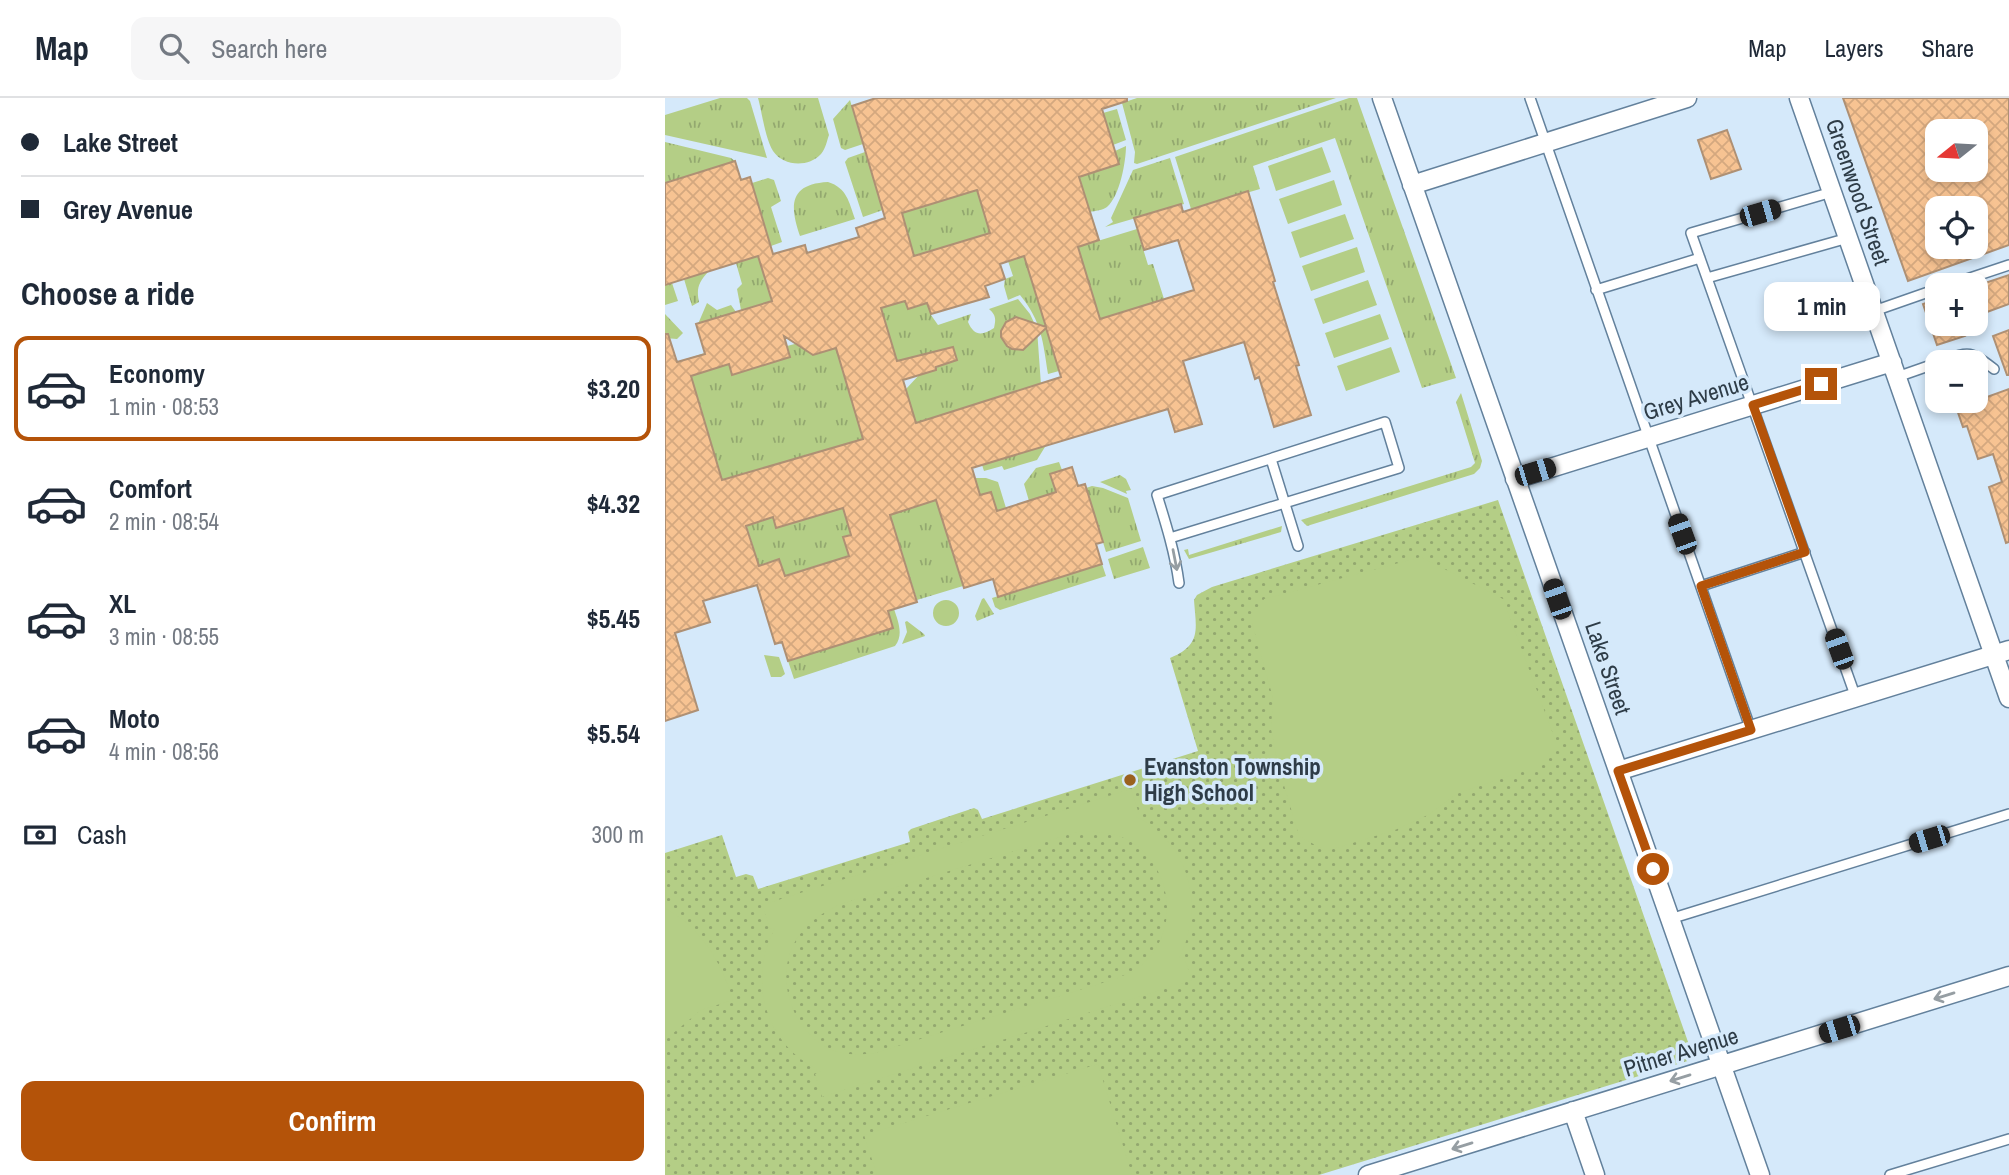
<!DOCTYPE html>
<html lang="en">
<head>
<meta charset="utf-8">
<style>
	:root { --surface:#fff; --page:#f6f6f7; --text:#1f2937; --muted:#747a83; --line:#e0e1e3; --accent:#b45309 }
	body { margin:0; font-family:"Archivo Narrow",sans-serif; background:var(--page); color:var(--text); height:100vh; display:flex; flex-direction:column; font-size:26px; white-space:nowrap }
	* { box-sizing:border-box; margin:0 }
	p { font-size:23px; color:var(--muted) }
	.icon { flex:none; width:38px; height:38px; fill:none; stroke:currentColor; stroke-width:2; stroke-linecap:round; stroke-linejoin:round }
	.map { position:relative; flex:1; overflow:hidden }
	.details { display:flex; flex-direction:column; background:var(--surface); width:665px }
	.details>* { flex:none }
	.hud { display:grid; align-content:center; height:154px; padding:0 21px; background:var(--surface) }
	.needle { width:46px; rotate:252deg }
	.fabs { position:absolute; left:1260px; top:21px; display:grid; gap:14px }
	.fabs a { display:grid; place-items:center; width:63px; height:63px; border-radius:14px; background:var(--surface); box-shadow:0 4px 10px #0003; font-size:35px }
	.end { position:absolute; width:32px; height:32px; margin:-16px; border:9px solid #b45309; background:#fff; box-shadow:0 0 0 4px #fff }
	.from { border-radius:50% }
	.bubble { position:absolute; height:49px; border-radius:14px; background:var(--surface); box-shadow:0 4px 10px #0003; font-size:23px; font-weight:700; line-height:49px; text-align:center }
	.car { position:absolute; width:21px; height:42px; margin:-21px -10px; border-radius:9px; box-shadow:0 0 5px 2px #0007; background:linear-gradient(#222 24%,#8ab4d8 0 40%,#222 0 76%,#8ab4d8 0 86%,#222 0) }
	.hud b { display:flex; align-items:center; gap:24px; height:66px; font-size:26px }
	.hud b+b { border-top:2px solid var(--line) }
	.hud i { width:18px; height:18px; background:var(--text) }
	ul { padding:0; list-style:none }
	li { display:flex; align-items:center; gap:21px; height:105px; margin:0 14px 10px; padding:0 7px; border:4px solid transparent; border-radius:14px }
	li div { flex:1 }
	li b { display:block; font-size:26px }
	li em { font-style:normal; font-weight:700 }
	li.on { border-color:var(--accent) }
	li>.icon { width:63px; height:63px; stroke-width:1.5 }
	h2 { padding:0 21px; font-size:32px; line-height:84px }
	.pay { display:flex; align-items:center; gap:18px; height:77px; padding:0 21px; font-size:26px }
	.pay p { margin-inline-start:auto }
	.button { display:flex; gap:14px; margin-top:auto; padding:14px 21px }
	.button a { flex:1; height:80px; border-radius:14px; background:var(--accent); color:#fff; font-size:28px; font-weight:700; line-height:80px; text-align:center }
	header { display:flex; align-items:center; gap:42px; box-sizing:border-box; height:98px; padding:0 35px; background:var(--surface); border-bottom:2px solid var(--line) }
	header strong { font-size:33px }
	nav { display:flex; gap:38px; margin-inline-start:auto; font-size:24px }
	.search { width:490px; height:63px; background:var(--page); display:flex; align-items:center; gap:18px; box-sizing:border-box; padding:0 24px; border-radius:14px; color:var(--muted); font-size:26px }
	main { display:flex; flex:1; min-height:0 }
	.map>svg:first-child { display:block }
	.grass { fill:url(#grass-tufts) }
	.park { fill:url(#park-dots) }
	.garden { fill:#b4ce86; fill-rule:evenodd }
	.building { fill:url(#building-cross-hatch); stroke:#ae9074; stroke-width:2; fill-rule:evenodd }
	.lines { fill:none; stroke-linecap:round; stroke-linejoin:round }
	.service-casing { stroke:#63819c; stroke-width:12 }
	.minor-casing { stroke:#63819c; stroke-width:21 }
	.service { stroke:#fff; stroke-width:9 }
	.minor { stroke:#fff; stroke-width:18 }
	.oneway { stroke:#969ea3 }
	.route { stroke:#b45309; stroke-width:9 }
	.poi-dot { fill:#9a611f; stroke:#d5e9fa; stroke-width:2.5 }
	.labels { text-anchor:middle; stroke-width:7; stroke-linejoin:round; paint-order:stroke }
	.street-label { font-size:23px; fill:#2e3c47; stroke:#d5e9fa }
	.poi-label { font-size:23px; font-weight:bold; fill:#2e3c47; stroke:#d5e9fa; text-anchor:start }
</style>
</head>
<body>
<header>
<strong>Map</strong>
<div class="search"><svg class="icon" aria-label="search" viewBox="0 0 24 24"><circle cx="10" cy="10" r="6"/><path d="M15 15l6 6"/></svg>Search here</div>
<nav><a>Map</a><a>Layers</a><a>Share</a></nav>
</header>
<main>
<section class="details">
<div class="hud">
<b><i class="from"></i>Lake Street</b>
<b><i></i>Grey Avenue</b>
</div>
<h2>Choose a ride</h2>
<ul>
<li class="on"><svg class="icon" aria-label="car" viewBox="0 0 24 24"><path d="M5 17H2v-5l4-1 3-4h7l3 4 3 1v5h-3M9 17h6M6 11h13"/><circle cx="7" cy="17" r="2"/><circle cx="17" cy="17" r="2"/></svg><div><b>Economy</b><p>1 min · 08:53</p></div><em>$3.20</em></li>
<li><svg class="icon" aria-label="car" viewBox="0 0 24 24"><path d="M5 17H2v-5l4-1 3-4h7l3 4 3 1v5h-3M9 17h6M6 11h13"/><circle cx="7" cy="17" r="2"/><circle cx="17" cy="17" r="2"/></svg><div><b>Comfort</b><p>2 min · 08:54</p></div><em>$4.32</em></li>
<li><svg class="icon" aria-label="car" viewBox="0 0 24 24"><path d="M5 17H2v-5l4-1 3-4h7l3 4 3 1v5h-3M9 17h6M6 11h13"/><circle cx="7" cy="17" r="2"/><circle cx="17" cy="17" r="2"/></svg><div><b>XL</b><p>3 min · 08:55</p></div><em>$5.45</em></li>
<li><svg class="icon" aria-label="car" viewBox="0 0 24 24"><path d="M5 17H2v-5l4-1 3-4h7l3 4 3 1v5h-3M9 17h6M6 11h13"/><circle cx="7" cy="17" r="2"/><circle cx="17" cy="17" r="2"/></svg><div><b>Moto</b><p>4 min · 08:56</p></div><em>$5.54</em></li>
</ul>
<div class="pay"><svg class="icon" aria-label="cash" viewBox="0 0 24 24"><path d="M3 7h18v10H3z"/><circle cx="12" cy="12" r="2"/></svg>Cash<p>300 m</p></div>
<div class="button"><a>Confirm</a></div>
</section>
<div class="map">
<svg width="1344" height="1077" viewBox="0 0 1344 1077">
	<defs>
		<pattern id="grass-tufts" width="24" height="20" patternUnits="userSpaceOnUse" patternTransform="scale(1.75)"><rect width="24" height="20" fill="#b4ce86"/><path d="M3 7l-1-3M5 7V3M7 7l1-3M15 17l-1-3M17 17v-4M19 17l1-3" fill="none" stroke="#93a86f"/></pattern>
		<pattern id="park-dots" width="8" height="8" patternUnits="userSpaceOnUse" patternTransform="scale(1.75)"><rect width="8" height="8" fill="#b4ce86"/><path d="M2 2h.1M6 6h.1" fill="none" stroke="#93a86f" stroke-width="1.8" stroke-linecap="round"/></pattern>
		<pattern id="building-cross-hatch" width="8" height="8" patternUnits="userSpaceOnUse" patternTransform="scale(1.75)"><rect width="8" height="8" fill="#f7c392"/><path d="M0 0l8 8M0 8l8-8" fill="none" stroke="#d4a87f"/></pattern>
	</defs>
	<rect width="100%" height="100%" fill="#d5e9fa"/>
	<path class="grass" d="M 55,0 L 82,0 L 85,3 L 102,60 L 0,37 L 0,17 Z
		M 93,0 L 153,0 L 164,37 C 162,42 161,50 156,56 C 143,70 118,68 108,53 C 100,40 97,14 93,0 Z
		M 472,0 L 671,0 L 472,66 L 469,65 L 470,54 L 457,5 Z
		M 684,0 L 692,0 L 791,280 L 757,290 L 670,40 L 588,68 L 595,91 L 526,111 L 510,59 Z
		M 185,2 L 198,46 L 180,52 L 176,50 L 168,21 Z
		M 452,11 L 461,42 L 448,47 L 438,15 Z
		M 0,44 L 66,60 L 70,63 L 0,85 Z
		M 461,48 C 461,63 455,98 442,109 C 438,112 430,113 425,114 L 414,79 L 454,66 L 450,53 Z
		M 200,54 L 218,112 L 198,119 L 180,64 L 183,60 Z
		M 505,60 L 519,106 L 440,129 L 448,124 L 446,120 L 468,72 Z
		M 103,80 L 109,82 L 116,103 L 106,109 L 117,144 L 106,148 L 87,85 Z
		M 163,84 C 182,90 184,104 190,121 L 135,138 C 125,109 123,86 163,84 Z
		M 312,92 L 326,135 L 249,158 L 237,115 Z
		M 472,131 L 483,167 L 488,166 L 499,201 L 435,221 L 413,149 Z
		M 93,158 L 107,203 L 76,212 L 72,191 L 77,186 L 71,165 Z
		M 359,158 L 394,273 L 383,276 C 378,244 377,224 355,197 L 343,202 L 339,188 L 340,181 L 348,178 L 343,163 Z
		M 43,174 C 34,184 31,190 34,204 L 27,208 L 19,181 Z
		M 7,185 L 13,203 L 0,207 L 0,187 Z
		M 353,201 L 365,216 L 372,231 L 376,287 L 251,325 L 241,291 L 254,277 L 292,261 L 287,249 L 232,263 L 216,210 L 240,203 L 243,211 L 262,205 L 266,217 L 273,227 L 306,216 L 303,224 C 309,238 317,238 329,230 C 331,221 331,217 324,211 Z
		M 42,205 L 52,212 L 66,207 L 71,214 L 33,226 Z
		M 0,216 L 18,235 L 12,241 L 0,240 Z
		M 141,243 L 145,255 L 148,257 L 170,247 L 200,347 L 190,343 L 57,382 L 21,261 L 40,255 L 45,272 L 64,266 L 68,276 L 125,259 L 122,248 Z
		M 796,295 L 817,363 L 815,370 L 809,376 L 642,428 L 636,422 L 806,369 L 810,365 L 791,304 Z
		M 386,339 L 372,362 L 339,372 L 337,368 L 319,373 L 317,367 L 373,350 Z
		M 394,364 L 397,372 L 385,376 L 391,394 L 364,403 L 359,386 L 371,370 Z
		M 455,377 L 461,381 L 466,392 L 461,393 L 462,396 L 435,384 Z
		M 310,380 L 321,380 L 333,384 L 341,410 L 331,413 L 315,397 Z
		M 427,388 L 438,390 L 463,400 L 476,443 L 441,454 L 421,390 Z
		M 174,399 L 187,436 L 178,440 L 184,458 L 120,478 L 114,461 L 94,468 L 80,422 L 89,425 L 108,419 L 112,430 L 170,412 Z
		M 271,402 L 298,488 L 252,502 L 225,417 Z
		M 617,428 L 616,434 L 524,461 L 519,452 L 523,451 L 524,457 Z
		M 478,449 L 485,470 L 449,481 L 443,461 Z
		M 437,466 L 441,478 L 335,512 L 330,509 L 327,500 Z
		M 319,500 L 329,516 L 312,523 L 310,518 L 317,501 Z
		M 229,511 C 233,523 239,537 230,548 L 129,581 L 123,563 L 228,530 L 223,513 Z
		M 242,523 L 259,536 L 260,538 L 237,546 L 242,534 L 240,524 Z
		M 99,557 L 114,559 L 120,576 L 116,579 L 106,579 Z"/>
	<path class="park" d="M 833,402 L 1029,961 L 654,1077 L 0,1077 L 0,755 L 57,737 L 71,779 L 81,776 L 88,778 L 93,791 L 245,744 L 243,734 L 246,731 L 309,710 L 313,712 L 317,721 L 533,653 L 505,560 C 537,547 531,531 529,502 L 532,497 L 547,489 Z"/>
	<path class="garden" d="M 657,49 L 666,74 L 611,93 L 603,68 Z
		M 669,82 L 677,107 L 623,126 L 614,101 Z
		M 680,116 L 689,141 L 635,160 L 626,134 Z
		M 692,149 L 700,174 L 646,193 L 637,168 Z
		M 703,182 L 712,207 L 658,226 L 649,201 Z
		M 715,216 L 724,241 L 669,260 L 660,235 Z
		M 726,249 L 735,274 L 681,293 L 672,268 Z
		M 756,459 L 838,501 L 891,644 L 880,666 L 793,695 L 765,716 L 730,732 L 661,753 L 634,738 L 613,667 L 606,631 L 608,600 L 587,525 L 599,501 Z
		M268 515a13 13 0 1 1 26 0a13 13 0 1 1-26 0Z
		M 466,691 L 474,716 L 470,718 C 524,745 541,807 514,860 L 519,859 L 527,882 L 157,999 L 150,976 L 156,973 C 100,948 82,882 110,830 L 105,831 L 97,807 ZM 412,734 C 430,733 449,734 465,743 C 509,770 516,837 474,869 C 467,874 458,878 450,881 L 210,955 C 194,957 179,958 163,950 C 121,928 106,866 140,830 C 150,819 163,812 176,806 Z
		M 0,810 C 36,830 56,863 68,902 L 36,912 L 0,942 Z
		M 433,966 L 467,1077 L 212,1077 L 199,1037 Z"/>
	<path class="building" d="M 211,0 L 462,0 L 462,3 L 437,11 L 454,66 L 414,79 L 434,142 L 413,149 L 435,221 L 529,192 L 513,142 L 479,152 L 469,120 L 516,106 L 518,114 L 583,93 L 610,183 L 608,184 L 634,267 L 631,268 L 646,317 L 609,329 L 594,279 L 590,281 L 579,244 L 518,263 L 537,326 L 510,334 L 503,311 L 307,370 L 315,397 L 326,394 L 332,413 L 391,394 L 385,376 L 407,369 L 413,388 L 420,386 L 438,444 L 431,446 L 437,466 L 333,499 L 328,481 L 299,490 L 271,402 L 225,417 L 252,504 L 223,513 L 228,530 L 123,563 L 117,544 L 110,546 L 92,487 L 38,503 L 45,524 L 10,535 L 33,612 L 0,623 L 0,236 L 3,236 L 12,264 L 40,256 L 31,226 L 107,203 L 93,158 L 0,187 L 0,85 L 70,63 L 76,82 L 85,79 L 108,156 L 140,147 L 142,155 L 194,139 L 191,130 L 220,120 L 187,8 ZM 312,92 L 325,135 L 249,158 L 237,115 ZM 359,158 L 381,229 L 351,219 L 341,224 L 336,233 L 336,239 L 342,248 L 347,251 L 358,252 L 381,230 L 396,279 L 251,325 L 238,282 L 271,272 L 271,269 L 292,262 L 288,249 L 232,263 L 216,210 L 240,203 L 243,211 L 262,205 L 266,216 L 324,199 L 320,188 L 340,181 L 335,166 ZM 119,238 L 148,257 L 171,250 L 198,341 L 57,382 L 26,278 L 64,266 L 67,277 L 125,259 ZM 178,410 L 186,437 L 178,439 L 184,458 L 120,478 L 114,461 L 94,468 L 81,428 L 108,419 L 111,430 Z
		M 1178,0 L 1344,0 L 1344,147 L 1243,183 ZM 1272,33 L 1311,33 L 1311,72 L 1272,72 ZM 1272,110 L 1311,110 L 1311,149 L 1272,149 Z
		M 1062,32 L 1076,71 L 1046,81 L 1033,42 Z
		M 1344,177 L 1344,206 L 1311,218 L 1311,188 Z
		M 1272,201 L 1272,226 L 1295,226 L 1300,238 L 1272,247 L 1258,206 Z
		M 1344,232 L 1344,277 L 1342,277 L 1328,238 Z
		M 1344,291 L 1344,444 L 1341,445 L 1324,389 L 1337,384 L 1328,356 L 1313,361 L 1302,328 L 1298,329 L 1289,303 L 1311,303 Z"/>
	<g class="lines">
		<g class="service-casing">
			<path id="service" d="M 865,0 L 1086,632
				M 1167,94 L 1026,135 L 1191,600
				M 1042,180 L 1183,140
				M 1284,187 L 1344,167
				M 931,192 L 1035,160
				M 1209,213 L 1272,191
				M 1275,264 C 1305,253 1304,252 1329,271
				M 1232,279 L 1272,265
				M 606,361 L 633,448
				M 505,440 L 734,370 L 720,324 L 492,397 C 501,426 510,455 514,485
				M 1036,488 L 1140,454
				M 1005,821 L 1344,716
				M 1225,1077 L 1344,1041"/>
		</g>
		<g class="minor-casing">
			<path id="minor" d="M 717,0 L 1095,1077
				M 1134,0 L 1344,600
				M 747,87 L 1022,0
				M 850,381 L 1227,264
				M 953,673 L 1344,552
				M 908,1013 L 930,1077
				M 703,1077 L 1344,878"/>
		</g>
		<use href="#service" class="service"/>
		<use href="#minor" class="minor"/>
	</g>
	<defs><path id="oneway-shaft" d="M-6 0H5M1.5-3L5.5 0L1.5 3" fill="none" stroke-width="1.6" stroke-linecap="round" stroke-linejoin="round" transform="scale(1.75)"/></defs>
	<g class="oneway">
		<use href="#oneway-shaft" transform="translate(510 462) rotate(79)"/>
		<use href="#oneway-shaft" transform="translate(1279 898) rotate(163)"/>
		<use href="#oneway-shaft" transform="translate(1015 980) rotate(163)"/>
		<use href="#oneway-shaft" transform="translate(797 1048) rotate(163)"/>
	</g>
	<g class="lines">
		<path class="route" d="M 988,771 L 953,673 L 1086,632 L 1036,488 L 1140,454 L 1088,307 L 1156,286"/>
	</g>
	<circle class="poi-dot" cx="465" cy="682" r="7"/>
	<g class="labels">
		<g class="street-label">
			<text transform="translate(1193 94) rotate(71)" y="8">Greenwood Street</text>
			<text transform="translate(1031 299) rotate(-17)" y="8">Grey Avenue</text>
			<text transform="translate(943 570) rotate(71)" y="8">Lake Street</text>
			<text transform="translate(1016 954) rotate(-17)" y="8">Pitner Avenue</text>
		</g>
		<g class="poi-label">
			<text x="479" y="677">Evanston Township<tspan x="479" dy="26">High School</tspan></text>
		</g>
	</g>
</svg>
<div class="fabs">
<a><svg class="needle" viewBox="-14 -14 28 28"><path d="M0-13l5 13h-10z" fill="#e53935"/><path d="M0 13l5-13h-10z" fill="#747a83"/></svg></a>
<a><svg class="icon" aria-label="locate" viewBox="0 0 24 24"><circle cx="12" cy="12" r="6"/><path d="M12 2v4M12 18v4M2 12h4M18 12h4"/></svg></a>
<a>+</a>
<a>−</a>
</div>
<i class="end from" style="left:988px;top:771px"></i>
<i class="end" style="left:1156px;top:286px"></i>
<div class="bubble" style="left:1099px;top:184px;width:116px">1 min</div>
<i class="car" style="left:1095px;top:115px;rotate:74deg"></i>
<i class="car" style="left:870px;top:374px;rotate:73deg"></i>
<i class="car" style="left:1017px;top:436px;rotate:340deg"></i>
<i class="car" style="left:892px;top:501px;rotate:341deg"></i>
<i class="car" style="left:1174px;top:551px;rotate:340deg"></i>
<i class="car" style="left:1264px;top:741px;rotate:253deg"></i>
<i class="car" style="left:1174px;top:931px;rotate:253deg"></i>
</div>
</main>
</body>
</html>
